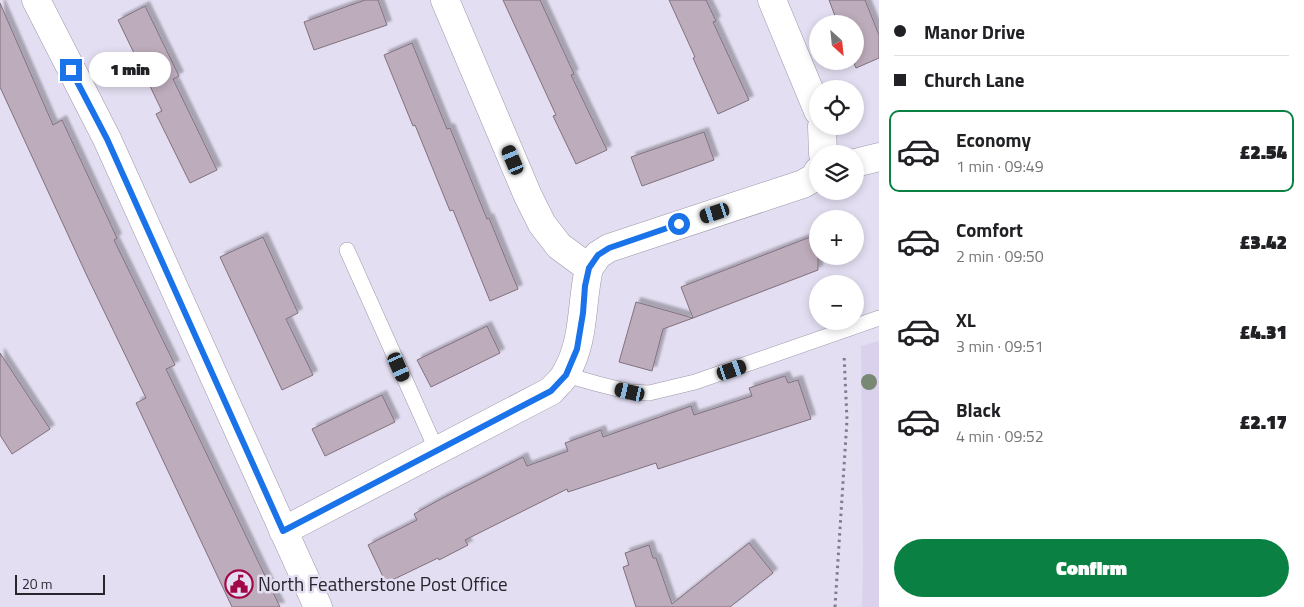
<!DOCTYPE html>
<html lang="en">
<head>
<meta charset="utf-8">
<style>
	:root { --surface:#fff; --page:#f2f2f2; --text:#202124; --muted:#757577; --line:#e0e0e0; --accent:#0b8043 }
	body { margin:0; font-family:"Titillium Web",sans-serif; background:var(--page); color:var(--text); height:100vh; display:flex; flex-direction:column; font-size:19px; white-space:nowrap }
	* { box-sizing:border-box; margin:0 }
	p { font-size:16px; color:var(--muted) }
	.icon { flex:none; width:28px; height:28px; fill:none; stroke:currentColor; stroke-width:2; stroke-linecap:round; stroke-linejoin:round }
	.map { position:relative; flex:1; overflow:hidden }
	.details { display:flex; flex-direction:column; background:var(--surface); width:425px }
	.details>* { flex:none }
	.hud { display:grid; align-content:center; height:110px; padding:0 15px; background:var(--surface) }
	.needle { width:32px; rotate:153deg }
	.fabs { position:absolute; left:809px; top:15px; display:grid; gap:10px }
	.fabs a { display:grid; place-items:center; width:55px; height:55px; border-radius:50%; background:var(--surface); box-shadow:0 2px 8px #0003; font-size:25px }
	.scale { position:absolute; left:15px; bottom:12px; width:90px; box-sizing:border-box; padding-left:5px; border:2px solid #28262d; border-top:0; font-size:14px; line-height:18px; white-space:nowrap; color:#28262d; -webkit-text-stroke:4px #e4def2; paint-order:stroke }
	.end { position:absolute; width:22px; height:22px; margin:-11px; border:6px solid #1a73e8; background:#fff; box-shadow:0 0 0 2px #fff }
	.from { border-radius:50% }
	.bubble { position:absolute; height:35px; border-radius:18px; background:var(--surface); box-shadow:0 2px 8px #0003; font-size:16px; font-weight:800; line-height:35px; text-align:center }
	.car { position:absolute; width:15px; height:30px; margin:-15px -8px; border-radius:6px; box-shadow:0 0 4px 1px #0007; background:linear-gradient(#222 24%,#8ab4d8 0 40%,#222 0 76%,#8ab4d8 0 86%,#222 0) }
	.hud b { display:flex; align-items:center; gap:18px; height:48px; font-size:19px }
	.hud b+b { border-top:1px solid var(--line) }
	.hud i { width:12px; height:12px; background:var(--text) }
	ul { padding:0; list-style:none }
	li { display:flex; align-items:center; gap:15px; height:82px; margin:0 10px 8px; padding:0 5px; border:2px solid transparent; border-radius:10px }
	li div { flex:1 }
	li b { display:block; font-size:19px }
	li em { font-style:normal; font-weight:800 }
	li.selected { border-color:var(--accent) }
	li>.icon { width:45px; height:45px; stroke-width:1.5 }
	.button { display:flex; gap:10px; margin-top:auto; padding:10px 15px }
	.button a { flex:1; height:58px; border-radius:30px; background:var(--accent); color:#fff; font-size:20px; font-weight:800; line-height:58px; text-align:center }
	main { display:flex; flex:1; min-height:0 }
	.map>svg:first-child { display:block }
	.built { fill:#dad2ed }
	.building { fill:#bdacbb; stroke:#80717e; filter:url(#shadow) }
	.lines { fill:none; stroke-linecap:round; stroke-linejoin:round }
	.service-casing { stroke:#9c96a9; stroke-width:16 }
	.minor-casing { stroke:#9c96a9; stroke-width:29 }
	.path { stroke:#807c89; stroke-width:3; stroke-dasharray:2.5 4; stroke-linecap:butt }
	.service { stroke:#fff; stroke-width:15 }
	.minor { stroke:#fff; stroke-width:28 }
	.tree { fill:#798872 }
	.route { stroke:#1a73e8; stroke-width:6 }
	.labels { text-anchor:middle; stroke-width:5; stroke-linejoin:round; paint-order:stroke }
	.poi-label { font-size:19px; fill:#28262d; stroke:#e4def2; text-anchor:start }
</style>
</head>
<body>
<main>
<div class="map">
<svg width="879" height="607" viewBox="0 0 879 607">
	<defs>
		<filter id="shadow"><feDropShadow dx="4.5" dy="-4.5" stdDeviation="1" flood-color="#0004"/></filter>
	</defs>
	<rect width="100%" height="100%" fill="#e4def2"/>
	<path class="built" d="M 879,341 L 879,607 L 862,607 L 863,560 L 861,346 Z"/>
	<path class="building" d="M 365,0 L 378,0 L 387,25 L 314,50 L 304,22 Z
		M 503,0 L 540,0 L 574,74 L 571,75 L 607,150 L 576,164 L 553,116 L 556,115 Z
		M 669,0 L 706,0 L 716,21 L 713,22 L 749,100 L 718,114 L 693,58 L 695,57 Z
		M 829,0 L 865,0 L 879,35 L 879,58 L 856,68 L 853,61 L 855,61 L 855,24 L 838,24 Z
		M 0,3 L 53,125 L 62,120 L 117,238 L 114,240 L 175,365 L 166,369 L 280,607 L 232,607 L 136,403 L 146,398 L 87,276 L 0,87 Z
		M 145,6 L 179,76 L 173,79 L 217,170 L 190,183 L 156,114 L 162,111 L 118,20 Z
		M 412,43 L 447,129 L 450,128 L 487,219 L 489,218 L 518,289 L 490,301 L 453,210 L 450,211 L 415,125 L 413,126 L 384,55 Z
		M 704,132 L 714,160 L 642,186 L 631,157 Z
		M 818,234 L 818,270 L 693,318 L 681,287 Z
		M 263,237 L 298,313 L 286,319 L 313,375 L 282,390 L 220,257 Z
		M 636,302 L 693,318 L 663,329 L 652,371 L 619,362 Z
		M 487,326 L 500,353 L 431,387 L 417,360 Z
		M 0,353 L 50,429 L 12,454 L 0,435 Z
		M 785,376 L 788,383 L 798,380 L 811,419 L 658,469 L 656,463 L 568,492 L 567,489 L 465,540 L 468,545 L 439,560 L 438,558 L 386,583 L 368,545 L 417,520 L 414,514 L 439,500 L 523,457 L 527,466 L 568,451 L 565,443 L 601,430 L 603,437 L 691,406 L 694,415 L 752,396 L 749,388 Z
		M 382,395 L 395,422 L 325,456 L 312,429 Z
		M 749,543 L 773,573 L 730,607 L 636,607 L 623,567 L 629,565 L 625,553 L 649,545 L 653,558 L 656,558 L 672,604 Z"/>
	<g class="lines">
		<g class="service-casing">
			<path id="service" d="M 347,250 L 437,451
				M 566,375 L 598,384 L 630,392 L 649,393 L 695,382 L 879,318"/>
		</g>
		<g class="minor-casing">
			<path id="minor" d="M 36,0 L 107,139 L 318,607
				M 772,0 L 818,111
				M 822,126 L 823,154
				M 855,163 L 879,157
				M 589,268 L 598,255 L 609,248 L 803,184 L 815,177 L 818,171
				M 283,531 L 551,391 C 556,385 563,380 566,373 C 585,341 581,303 589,268 L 559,246 L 542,224 L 528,196 L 445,0"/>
		</g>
		<path class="path" d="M 835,607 L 847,420 L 844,354"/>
		<use href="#service" class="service"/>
		<use href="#minor" class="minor"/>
	</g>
	<circle class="tree" cx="869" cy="382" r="8"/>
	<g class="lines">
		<path class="route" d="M 71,70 L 107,139 L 283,531 L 551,391 L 566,375 L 577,349 L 583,313 L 585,286 L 589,268 L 598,255 L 609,248 L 679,224"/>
	</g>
	<defs>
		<g id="civic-ring" transform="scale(1.4375)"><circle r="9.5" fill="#e4def2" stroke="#a20745" stroke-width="1.5"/><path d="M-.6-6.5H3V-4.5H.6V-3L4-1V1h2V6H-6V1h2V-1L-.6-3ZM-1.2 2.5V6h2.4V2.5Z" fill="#a20745"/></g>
	</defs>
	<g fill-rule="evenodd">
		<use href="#civic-ring" x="239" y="584"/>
	</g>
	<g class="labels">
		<g class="poi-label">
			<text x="258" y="591">North Featherstone Post Office</text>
		</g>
	</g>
</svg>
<div class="fabs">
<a><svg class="needle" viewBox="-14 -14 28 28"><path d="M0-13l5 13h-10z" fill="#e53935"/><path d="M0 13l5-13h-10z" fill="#757577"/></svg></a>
<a><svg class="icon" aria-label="locate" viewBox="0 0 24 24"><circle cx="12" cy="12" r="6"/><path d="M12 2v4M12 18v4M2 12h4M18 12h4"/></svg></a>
<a><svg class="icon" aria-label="layers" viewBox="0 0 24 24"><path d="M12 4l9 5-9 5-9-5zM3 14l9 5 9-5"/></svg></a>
<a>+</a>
<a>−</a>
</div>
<div class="scale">20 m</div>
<i class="end from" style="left:679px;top:224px"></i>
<i class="end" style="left:71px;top:70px"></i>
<div class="bubble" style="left:89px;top:52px;width:82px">1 min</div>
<i class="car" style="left:513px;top:160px;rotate:337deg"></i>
<i class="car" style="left:715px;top:213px;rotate:252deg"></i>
<i class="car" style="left:399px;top:367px;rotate:156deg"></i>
<i class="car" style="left:732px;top:370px;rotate:71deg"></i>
<i class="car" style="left:630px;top:392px;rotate:283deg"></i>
</div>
<section class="details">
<div class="hud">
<b><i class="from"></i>Manor Drive</b>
<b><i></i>Church Lane</b>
</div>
<ul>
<li class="selected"><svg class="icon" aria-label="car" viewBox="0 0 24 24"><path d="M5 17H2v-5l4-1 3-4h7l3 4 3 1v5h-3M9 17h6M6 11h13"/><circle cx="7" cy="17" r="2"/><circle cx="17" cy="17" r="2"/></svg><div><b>Economy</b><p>1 min · 09:49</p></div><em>£2.54</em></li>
<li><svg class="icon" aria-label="car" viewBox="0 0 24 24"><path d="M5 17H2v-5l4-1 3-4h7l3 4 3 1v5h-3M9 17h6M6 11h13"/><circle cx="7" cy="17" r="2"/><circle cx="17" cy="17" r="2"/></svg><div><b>Comfort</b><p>2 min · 09:50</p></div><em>£3.42</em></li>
<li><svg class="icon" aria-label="car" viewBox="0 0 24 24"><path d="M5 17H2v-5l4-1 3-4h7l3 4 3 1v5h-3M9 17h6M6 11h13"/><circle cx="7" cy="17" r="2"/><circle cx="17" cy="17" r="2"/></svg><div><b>XL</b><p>3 min · 09:51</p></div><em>£4.31</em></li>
<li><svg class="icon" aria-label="car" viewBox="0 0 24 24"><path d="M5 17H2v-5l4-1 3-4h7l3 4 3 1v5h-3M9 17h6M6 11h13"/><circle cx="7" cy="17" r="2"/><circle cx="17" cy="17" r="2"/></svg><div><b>Black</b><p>4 min · 09:52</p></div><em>£2.17</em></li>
</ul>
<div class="button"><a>Confirm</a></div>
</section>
</main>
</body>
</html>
